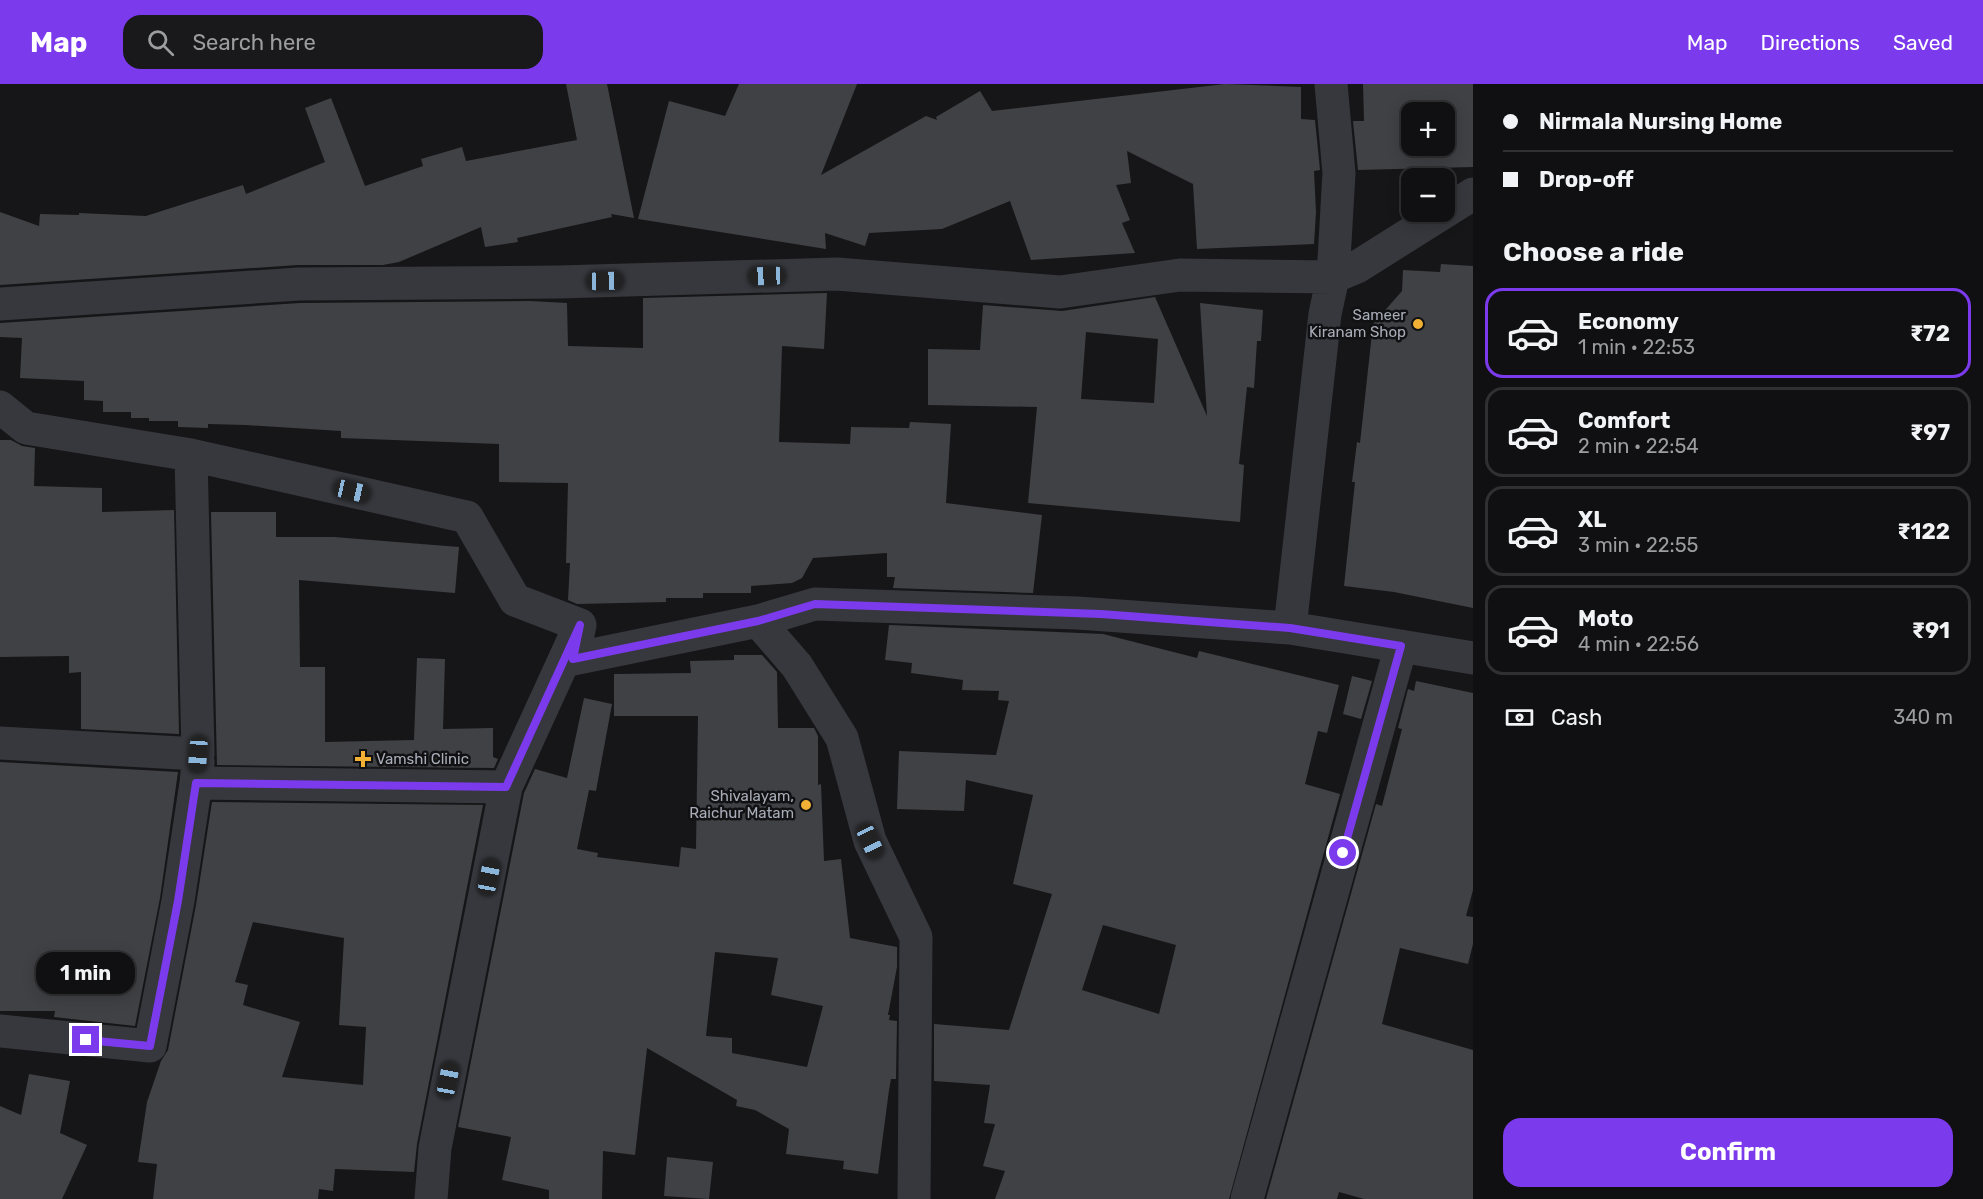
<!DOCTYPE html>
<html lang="en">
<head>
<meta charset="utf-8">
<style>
	:root { --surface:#101012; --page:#19191b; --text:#f1f3f6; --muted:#9c9d9f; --line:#303032; --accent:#7c3aed }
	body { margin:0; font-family:Rubik,sans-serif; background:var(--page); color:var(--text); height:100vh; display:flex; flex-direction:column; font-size:22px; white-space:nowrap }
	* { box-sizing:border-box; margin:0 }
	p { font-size:20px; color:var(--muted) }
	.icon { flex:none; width:33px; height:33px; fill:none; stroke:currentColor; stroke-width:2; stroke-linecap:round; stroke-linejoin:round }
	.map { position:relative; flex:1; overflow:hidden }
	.details { display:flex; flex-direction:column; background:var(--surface); width:510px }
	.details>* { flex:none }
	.hud { display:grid; align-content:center; height:132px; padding:0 30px; background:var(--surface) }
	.buttons { position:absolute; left:1401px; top:18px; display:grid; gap:12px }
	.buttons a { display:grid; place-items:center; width:54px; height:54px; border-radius:12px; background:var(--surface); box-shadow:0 3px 15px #0003,0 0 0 2px var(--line); font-size:30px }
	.end { position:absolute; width:27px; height:27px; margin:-14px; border:8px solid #7c3aed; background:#fff; box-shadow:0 0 0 3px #fff }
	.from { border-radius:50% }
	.bubble { position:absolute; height:42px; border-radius:18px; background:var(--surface); box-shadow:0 3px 15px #0003,0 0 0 2px var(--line); font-size:20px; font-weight:700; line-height:42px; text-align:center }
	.car { position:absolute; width:18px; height:36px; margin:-18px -9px; border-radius:8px; box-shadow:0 0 4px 2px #0007; background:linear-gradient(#222 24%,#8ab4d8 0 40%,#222 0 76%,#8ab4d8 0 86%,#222 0) }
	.hud b { display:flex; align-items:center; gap:21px; height:57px; font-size:22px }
	.hud b+b { border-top:2px solid var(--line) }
	.hud i { width:15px; height:15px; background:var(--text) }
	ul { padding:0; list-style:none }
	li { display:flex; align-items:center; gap:18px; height:90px; margin:0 12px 9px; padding:0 18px; border:3px solid var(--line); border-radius:18px }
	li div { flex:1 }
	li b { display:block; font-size:22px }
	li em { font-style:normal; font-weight:700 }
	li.active { border-color:var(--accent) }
	li>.icon { width:54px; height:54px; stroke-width:1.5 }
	h2 { padding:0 30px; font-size:27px; line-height:72px }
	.pay { display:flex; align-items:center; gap:15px; height:66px; padding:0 30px; font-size:22px }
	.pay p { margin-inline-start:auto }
	.button { display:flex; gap:12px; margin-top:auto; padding:12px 30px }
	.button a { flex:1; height:69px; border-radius:18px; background:var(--accent); color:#fff; font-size:24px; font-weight:700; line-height:69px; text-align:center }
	header { display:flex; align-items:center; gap:36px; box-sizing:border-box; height:84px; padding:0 30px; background:var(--accent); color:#fff }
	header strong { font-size:28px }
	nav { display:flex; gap:33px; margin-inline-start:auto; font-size:21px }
	.search { width:420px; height:54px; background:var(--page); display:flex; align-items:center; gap:15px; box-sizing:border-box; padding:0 21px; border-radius:18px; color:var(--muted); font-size:22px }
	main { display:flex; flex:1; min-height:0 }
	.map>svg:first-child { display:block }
	.building { fill:#404145; fill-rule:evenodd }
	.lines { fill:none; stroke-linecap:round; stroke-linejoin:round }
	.street { stroke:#37383d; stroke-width:33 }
	.route { stroke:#7c3aed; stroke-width:8 }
	.poi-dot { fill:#f2b134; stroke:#111113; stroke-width:2 }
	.labels { text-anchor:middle; stroke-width:5; stroke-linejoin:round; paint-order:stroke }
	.poi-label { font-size:15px; fill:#a8adb8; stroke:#111113; text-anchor:end }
</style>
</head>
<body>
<header>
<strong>Map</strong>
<div class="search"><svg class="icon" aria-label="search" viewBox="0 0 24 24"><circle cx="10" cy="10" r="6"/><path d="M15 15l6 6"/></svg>Search here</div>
<nav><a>Map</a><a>Directions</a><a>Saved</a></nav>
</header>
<main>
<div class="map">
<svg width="1473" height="1115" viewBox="0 0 1473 1115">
	<rect width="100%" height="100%" fill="#161618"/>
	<path class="building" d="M 566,0 L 607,0 L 634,134 L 611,130 L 612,133 L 517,154 L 518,158 L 485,163 L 481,143 L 399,178 L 383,181 L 298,181 L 0,201 L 0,128 L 39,142 L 40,130 L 79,131 L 79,129 L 146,132 L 243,101 L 246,110 L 325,78 L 305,24 L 331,14 L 365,102 L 423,82 L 421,75 L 462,63 L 466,77 L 577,56 Z
		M 739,0 L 857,0 L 821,91 L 926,32 L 937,36 L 936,33 L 980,7 L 992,27 L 1225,0 L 1301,3 L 1301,35 L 1315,36 L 1320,86 L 1314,87 L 1316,128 L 1314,160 L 1197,165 L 1193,100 L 1127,67 L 1131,99 L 1116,101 L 1130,136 L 1122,139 L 1135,169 L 1031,176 L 1010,117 L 942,145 L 869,149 L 865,162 L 825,149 L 826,165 L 638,135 L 669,17 L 725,32 Z
		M 1363,0 L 1473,0 L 1473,83 L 1358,86 L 1353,37 L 1364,37 ZM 1412,28 L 1444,28 L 1444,62 L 1412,62 Z
		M 1441,180 L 1473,182 L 1473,524 L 1394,508 L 1344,502 L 1355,398 L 1352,398 L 1357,358 L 1360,359 L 1373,240 L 1402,207 L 1403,186 L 1440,188 Z
		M 827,209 L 824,265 L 782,262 L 779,358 L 850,360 L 851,343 L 909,344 L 910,338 L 951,340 L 946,419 L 1042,431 L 1033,509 L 893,504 L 895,493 L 887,493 L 887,469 L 813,474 L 802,494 L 792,499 L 751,502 L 751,509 L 703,509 L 703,514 L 666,514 L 666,518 L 577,520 L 568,516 L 570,479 L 566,479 L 568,399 L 499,398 L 499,360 L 341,354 L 341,347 L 246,341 L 208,340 L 208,344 L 178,343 L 178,337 L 149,337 L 149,334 L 131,334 L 131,328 L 103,328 L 103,317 L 84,316 L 84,297 L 20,294 L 22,254 L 0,253 L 0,239 L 300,219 L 530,217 L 567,219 L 568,262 L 643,264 L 643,214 Z
		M 1155,213 L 1207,332 L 1200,219 L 1263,226 L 1261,257 L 1257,257 L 1254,304 L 1247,303 L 1239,380 L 1244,381 L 1240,438 L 1028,419 L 1037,323 L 928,321 L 928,265 L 980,266 L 983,221 L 1062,227 ZM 1086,248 L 1158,255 L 1154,319 L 1081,315 Z
		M 0,356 L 11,356 L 22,362 L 35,364 L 34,402 L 102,404 L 102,428 L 174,426 L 179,650 L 81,645 L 81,588 L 69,589 L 69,572 L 0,573 Z
		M 211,428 L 276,428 L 276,453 L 334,453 L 459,463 L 455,509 L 299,496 L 300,583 L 325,583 L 325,658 L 414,656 L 417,574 L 445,575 L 443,645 L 493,644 L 493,673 L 498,675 L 494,684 L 217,681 Z
		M 889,541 L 1103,550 L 1197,574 L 1199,567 L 1339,601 L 1327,649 L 1318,647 L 1305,700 L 1340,710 L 1229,1115 L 995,1115 L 1005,1087 L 983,1082 L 995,1040 L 984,1039 L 990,1001 L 934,997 L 934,940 L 1009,946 L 1052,810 L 1013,800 L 1033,711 L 966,696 L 964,727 L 897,725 L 899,667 L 996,671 L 1009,617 L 998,616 L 999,607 L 962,606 L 963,596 L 911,589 L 912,579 L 885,576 ZM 1103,841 L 1176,861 L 1159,930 L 1082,906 Z
		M 734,571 L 762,571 L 777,588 L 778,644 L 814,644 L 818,652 L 818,701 L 821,700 L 824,777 L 841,775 L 850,854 L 897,863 L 897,883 L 888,931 L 890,931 L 889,936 L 897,937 L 896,995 L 891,995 L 889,1006 L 878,1090 L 843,1085 L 844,1077 L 786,1070 L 789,1045 L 755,1026 L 736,1022 L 737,1016 L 647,964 L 635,1071 L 603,1067 L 602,1115 L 549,1115 L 549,1106 L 502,1096 L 511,1053 L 458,1043 L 524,709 L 535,685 L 567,694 L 584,614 L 612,620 L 596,707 L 589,706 L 577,765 L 598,769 L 597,773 L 679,783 L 681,763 L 696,765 L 698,632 L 614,632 L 614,590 L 691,589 L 690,577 L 734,576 ZM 715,868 L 778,874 L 771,911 L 823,922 L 807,983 L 732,969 L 732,954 L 706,952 Z
		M 1352,592 L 1372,597 L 1361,635 L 1343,630 Z
		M 1416,597 L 1473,609 L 1473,806 L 1466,832 L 1473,833 L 1473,860 L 1468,880 L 1400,864 L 1382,940 L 1473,966 L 1473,1115 L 1364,1115 L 1339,1108 L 1337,1115 L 1266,1115 L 1376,720 L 1382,722 L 1402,645 L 1398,644 L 1408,605 L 1414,607 Z
		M 0,678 L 178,688 L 160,814 L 135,942 L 54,933 L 55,927 L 0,927 Z
		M 212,718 L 483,721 L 417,1060 L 414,1088 L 335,1085 L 333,1107 L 319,1105 L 318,1115 L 153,1115 L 157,1080 L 138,1078 L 147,1018 L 161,977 L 168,966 L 196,821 ZM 253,838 L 344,854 L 339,941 L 366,943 L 363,1001 L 282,993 L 300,938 L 243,921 L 248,901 L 235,898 Z
		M 29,990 L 70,997 L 60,1049 L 87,1061 L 62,1115 L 0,1115 L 0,1022 L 21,1031 Z
		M 667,1073 L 713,1078 L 709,1115 L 664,1112 Z"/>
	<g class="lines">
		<path class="street" d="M 1331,0 L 1339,89 L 1333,193 L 1325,230 L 1290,544 L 1473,574
			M 0,220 L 299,200 L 559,198 L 837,190 L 1060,208 L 1180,191 L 1333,193 L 1357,183 L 1473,110
			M 0,323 L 26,344 L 191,371 L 467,433 L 515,516 L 580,541 L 573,575 L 758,537
			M 0,659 L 198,670 L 191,371
			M 196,699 L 506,703 L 576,550
			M 0,947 L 150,962 L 178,817 L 196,699 L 198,678
			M 431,1115 L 435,1064 L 506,703
			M 914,1115 L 916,853 L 870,757 L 842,654 L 797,582 L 758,537 L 815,520 L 1077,529 L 1290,544
			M 1247,1115 L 1401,562"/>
	</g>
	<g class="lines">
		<path class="route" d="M 86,956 L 150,962 L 178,817 L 196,699 L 506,703 L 580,541 L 573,575 L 758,537 L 815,520 L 1101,530 L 1290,544 L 1401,562 L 1343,769"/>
	</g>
	<g class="poi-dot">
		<circle cx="1418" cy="240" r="6"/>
		<path d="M360 666h6v6h6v6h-6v6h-6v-6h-6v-6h6z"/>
		<circle cx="806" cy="721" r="6"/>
	</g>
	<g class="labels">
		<g class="poi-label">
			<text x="1406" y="236">Sameer<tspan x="1406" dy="17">Kiranam Shop</tspan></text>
			<text x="376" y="680" text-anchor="start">Vamshi Clinic</text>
			<text x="794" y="717">Shivalayam,<tspan x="794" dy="17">Raichur Matam</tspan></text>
		</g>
	</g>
</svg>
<div class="buttons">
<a>+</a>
<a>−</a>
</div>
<i class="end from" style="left:1343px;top:769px"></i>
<i class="end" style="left:86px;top:956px"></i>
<div class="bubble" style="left:36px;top:868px;width:99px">1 min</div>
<i class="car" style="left:767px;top:192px;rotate:268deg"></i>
<i class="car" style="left:605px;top:197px;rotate:89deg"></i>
<i class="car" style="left:352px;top:407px;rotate:103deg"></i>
<i class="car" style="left:198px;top:670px;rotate:184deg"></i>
<i class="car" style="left:870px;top:757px;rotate:155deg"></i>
<i class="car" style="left:489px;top:793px;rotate:11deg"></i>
<i class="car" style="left:448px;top:996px;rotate:11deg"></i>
</div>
<section class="details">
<div class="hud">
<b><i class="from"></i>Nirmala Nursing Home</b>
<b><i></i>Drop-off</b>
</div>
<h2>Choose a ride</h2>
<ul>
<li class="active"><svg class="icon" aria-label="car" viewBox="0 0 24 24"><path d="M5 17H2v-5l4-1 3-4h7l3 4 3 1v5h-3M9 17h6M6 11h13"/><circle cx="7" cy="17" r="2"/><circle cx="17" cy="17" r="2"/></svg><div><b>Economy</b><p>1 min · 22:53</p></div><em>₹72</em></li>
<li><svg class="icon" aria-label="car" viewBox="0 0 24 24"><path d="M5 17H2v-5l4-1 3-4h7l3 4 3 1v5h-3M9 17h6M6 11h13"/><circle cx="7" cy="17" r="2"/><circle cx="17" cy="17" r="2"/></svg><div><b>Comfort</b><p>2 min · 22:54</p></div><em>₹97</em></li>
<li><svg class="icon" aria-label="car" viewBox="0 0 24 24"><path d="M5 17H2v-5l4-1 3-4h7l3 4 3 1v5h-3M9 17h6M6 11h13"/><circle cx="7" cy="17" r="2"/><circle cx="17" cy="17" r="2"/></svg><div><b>XL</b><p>3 min · 22:55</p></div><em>₹122</em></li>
<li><svg class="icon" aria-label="car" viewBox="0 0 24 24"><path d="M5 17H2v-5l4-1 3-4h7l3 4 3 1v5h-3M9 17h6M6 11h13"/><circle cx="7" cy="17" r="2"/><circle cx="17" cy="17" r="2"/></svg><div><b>Moto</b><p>4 min · 22:56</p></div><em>₹91</em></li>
</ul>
<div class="pay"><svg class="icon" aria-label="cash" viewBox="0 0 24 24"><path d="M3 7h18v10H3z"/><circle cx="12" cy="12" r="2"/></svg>Cash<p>340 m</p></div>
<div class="button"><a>Confirm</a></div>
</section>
</main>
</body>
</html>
